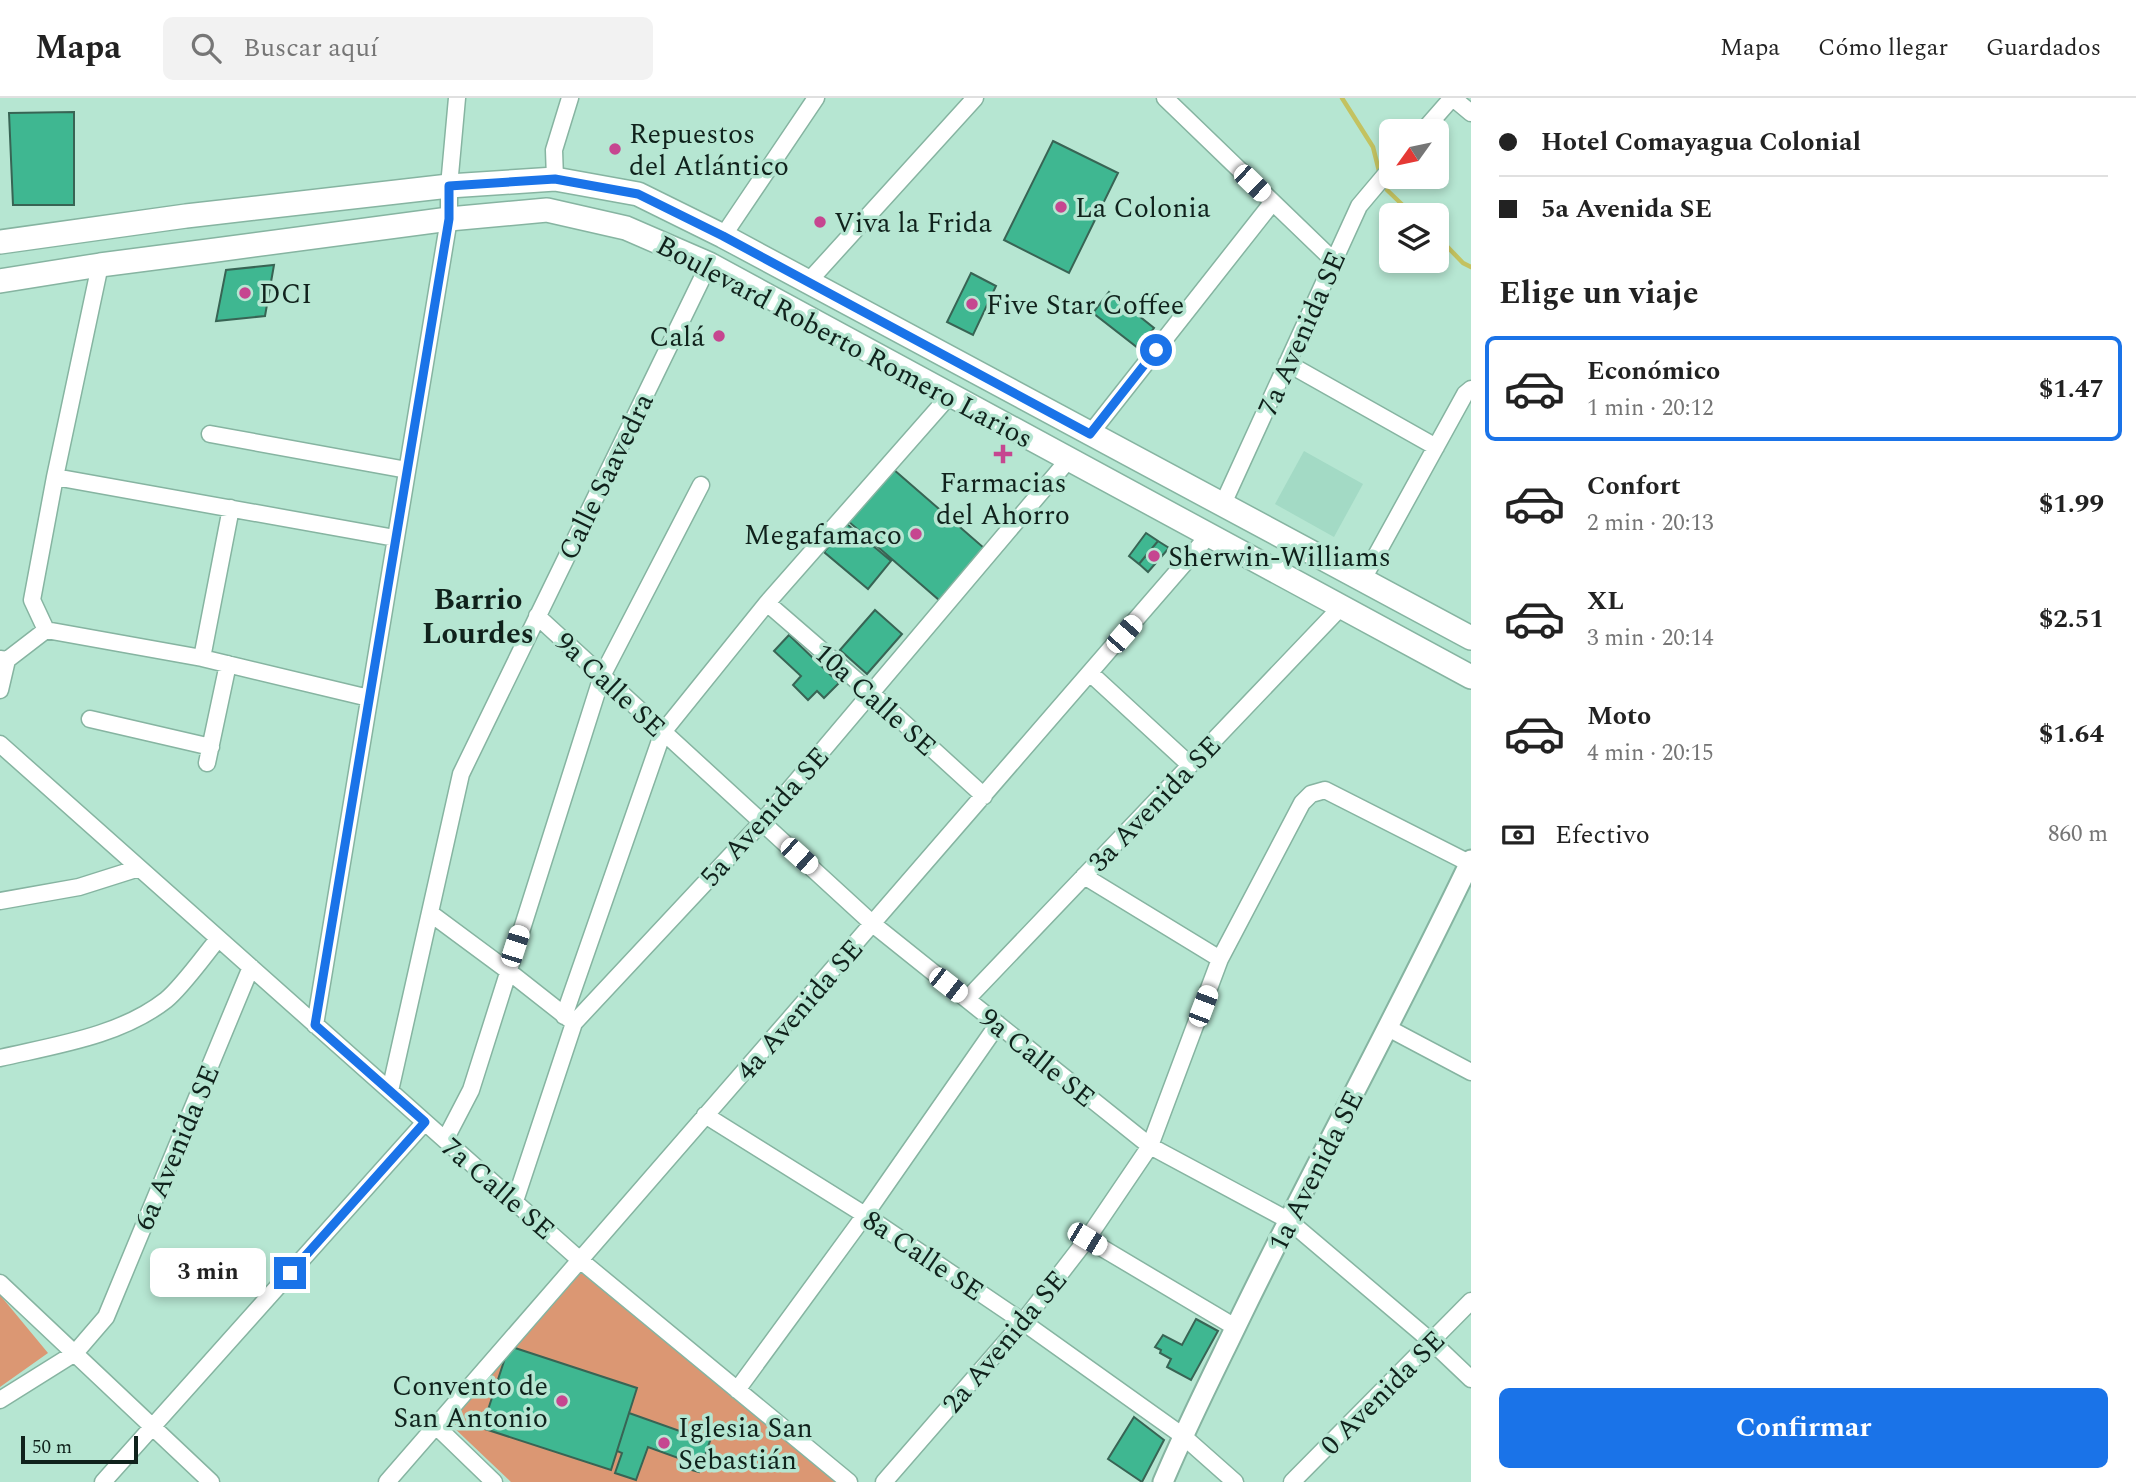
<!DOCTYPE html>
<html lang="es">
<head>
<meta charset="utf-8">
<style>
	:root { --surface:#fff; --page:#f2f2f2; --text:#222; --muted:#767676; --line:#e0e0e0; --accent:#1a73e8 }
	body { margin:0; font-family:Spectral,serif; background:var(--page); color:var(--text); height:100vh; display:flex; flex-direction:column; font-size:26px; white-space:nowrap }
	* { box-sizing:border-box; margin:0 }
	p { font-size:23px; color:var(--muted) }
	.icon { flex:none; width:38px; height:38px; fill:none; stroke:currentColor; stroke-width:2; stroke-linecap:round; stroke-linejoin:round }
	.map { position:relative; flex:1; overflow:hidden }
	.panel { display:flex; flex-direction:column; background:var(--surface); width:665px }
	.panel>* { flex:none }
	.banner { display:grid; align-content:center; height:154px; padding:0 28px; background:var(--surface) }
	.needle { width:46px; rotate:237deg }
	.controls { position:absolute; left:1379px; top:21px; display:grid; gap:14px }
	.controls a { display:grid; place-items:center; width:70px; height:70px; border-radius:10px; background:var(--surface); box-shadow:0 4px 10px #0003; font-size:35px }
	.scale { position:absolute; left:21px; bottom:18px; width:117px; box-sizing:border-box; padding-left:7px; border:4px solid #10221c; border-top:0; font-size:19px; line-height:24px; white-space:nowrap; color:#10221c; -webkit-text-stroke:5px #b6e6d2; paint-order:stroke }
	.end { position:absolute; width:32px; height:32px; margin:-16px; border:9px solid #1a73e8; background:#fff; box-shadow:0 0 0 4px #fff }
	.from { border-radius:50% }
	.bubble { position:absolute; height:49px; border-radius:10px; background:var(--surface); box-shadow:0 4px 10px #0003; font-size:23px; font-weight:700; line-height:49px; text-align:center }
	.car { position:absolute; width:21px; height:42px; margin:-21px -10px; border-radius:9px; box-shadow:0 0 5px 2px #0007; background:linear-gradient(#fff 24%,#345 0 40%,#fff 0 76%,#345 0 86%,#fff 0) }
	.banner b { display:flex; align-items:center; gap:24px; height:66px; font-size:26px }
	.banner b+b { border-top:2px solid var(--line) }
	.banner i { width:18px; height:18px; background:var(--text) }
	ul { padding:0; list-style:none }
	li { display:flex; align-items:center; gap:21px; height:105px; margin:0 14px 10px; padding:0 14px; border:4px solid transparent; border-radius:10px }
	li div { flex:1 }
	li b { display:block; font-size:26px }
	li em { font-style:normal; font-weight:700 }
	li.active { border-color:var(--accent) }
	li>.icon { width:63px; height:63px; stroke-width:1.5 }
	h2 { padding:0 28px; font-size:32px; line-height:84px }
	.pay { display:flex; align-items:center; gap:18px; height:77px; padding:0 28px; font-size:26px }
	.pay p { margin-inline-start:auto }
	.cta { display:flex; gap:14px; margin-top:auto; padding:14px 28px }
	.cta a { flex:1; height:80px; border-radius:10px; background:var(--accent); color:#fff; font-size:28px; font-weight:700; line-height:80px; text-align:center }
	header { display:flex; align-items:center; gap:42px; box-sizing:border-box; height:98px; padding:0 35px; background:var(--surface); border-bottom:2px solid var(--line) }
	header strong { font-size:33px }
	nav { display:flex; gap:38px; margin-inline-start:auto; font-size:24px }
	.search { width:490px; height:63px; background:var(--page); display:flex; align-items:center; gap:18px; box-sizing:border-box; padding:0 24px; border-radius:10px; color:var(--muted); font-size:26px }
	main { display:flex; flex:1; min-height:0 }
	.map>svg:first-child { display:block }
	.built { fill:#a3dac5 }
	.green { fill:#db9773; fill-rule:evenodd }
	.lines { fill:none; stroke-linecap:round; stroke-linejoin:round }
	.stream { stroke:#c3c260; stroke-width:4.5 }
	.building { fill:#3fb791; stroke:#386454; stroke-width:2 }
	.minor-casing { stroke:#86b4a1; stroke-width:19 }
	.tertiary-casing { stroke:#86b4a1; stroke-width:23 }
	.secondary-casing { stroke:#86b4a1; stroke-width:26 }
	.minor { stroke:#fff; stroke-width:16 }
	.tertiary { stroke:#fff; stroke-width:19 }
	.secondary { stroke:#fff; stroke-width:23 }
	.route { stroke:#1a73e8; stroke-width:9 }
	.poi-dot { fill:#c64690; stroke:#b6e6d2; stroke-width:2.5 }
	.labels { text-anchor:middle; stroke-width:7; stroke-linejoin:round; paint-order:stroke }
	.poi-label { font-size:28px; fill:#10221c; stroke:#b6e6d2; text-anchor:start }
	.street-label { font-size:28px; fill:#10221c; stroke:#b6e6d2 }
	.neighbourhood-label { font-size:30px; font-weight:bold; fill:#10221c; stroke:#b6e6d2 }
</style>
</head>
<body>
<header>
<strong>Mapa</strong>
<div class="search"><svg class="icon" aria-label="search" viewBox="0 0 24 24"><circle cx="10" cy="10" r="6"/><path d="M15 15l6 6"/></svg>Buscar aquí</div>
<nav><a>Mapa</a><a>Cómo llegar</a><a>Guardados</a></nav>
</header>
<main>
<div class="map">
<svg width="1471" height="1384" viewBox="0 0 1471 1384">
	<rect width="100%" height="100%" fill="#b6e6d2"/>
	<path class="built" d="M 1304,353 L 1363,386 L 1334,439 L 1275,406 Z"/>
	<path class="green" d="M 581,1169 L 844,1384 L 511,1384 L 450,1326 L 509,1248 ZM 509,1248 L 637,1290 L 629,1315 L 702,1341 L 703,1337 L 711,1340 L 699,1374 L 693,1372 L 695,1366 L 648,1349 L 636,1382 L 615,1375 L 622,1355 L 617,1353 L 610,1372 L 482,1330 Z
		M 0,1197 L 48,1255 L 0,1289 Z"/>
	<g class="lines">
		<path class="stream" d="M 1342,0 L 1373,49 L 1380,77
			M 1383,85 L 1387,92 L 1413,117
			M 1437,138 L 1463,165 L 1471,169"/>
	</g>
	<path class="building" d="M 74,14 L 74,107 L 13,107 L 9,15 Z
		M 1053,43 L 1118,75 L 1069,175 L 1004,142 Z
		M 274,167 L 265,218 L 216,223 L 226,172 Z
		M 971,175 L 996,188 L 973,237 L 947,224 Z
		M 1109,194 L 1154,230 L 1138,250 L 1093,215 Z
		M 893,371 L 984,450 L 939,502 L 848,423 Z
		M 847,426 L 891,463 L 868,491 L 824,454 Z
		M 1146,435 L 1158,443 L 1139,466 L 1129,458 Z
		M 1158,443 L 1169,450 L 1148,474 L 1139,466 Z
		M 875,512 L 902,536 L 867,576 L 840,552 Z
		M 789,537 L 839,585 L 824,600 L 817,593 L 808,602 L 793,587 L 801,578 L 774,553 Z
		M 1196,1221 L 1218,1233 L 1191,1282 L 1167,1269 L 1171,1261 L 1160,1255 L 1161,1252 L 1155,1249 L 1163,1237 L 1182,1247 Z
		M 509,1248 L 637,1290 L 611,1372 L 482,1330 Z
		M 629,1315 L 702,1341 L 703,1337 L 711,1340 L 699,1374 L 692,1372 L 695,1366 L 648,1349 L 636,1382 L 615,1375 L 622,1355 L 617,1353 Z
		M 1134,1319 L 1164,1342 L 1142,1384 L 1108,1361 Z"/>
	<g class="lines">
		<g class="minor-casing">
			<path id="minor" d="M 1165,0 L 1334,163
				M 1453,0 L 1471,15
				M 1423,33 L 1452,0
				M 555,81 L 554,52 L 570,0
				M 723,138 L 816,0
				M 808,184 L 975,0
				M 1287,265 L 1436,349
				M 210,336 L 407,372
				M 1090,336 L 1272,105
				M 55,379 L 395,440
				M 1222,408 L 1359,108 L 1391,70
				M 1362,483 L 1465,296 L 1471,291
				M 767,505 L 871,595 L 984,698
				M 537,518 L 874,827 L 1150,1048 L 1288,1122 L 1432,1244 L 1471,1281
				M 46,532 L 32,502 L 55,379 L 100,167
				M 202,560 L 231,410
				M 0,561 L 7,562 L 46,532 L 202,560 L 369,600
				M 1090,575 L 1190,667
				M 0,592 L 7,562
				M 90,621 L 211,649
				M 0,646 L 580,1162 L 849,1384
				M 207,665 L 228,566
				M 1084,778 L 1220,861
				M 0,803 L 79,789 L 139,770
				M 430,815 L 507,872 L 573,924
				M 967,901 L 1341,509
				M 564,918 L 663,634 L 767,505 L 950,297
				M 315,927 L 449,121 L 449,88 L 457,0
				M 1388,930 L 1471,974
				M 0,960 C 56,947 120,938 166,902 C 182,889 204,858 218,841
				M 390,993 L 461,676 L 709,166
				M 705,1017 L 865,1117 L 1023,1224 L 1183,1338 L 1235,1384
				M 445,1042 L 471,992 L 602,578 L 701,387
				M 515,1103 L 574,925 L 762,724 L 1069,361
				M 1087,1141 L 1235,1229
				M 0,1185 L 211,1384
				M 737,1292 L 865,1117 L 998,926
				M 0,1302 L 75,1255 L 106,1219 L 251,869
				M 436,1328 L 494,1384
				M 103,1384 L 425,1024
				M 387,1384 C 661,1068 936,754 1209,437
				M 884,1384 L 1023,1224 L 1087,1141 L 1150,1048 L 1220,861 L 1302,705 L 1311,696 L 1325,692 L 1469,765
				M 1292,1384 L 1471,1203"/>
		</g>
		<g class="tertiary-casing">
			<path id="tertiary" d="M 1163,1384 C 1187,1327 1215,1272 1242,1216 C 1316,1064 1398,915 1471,762"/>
		</g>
		<g class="secondary-casing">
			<path id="secondary" d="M 0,144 L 186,118 L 449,88 L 555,81 L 638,96 L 723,138 L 1471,540
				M 0,183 L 100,167 L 216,152 L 449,121 L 547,112 L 626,130 L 709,166 L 1471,579"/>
		</g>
		<use href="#minor" class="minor"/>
		<use href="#tertiary" class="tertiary"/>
		<use href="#secondary" class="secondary"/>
	</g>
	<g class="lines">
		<path class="route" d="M 290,1175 L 425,1024 L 315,927 L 449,121 L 449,88 L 555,81 L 638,96 L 723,138 L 1090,336 L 1156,252"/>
	</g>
	<g class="poi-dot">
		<circle cx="615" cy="51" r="7"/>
		<circle cx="1061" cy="109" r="7"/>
		<circle cx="820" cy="124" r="7"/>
		<circle cx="245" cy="195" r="7"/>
		<circle cx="972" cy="206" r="7"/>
		<circle cx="719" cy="238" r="7"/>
		<path d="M999.5 345.5h7v7h7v7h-7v7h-7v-7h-7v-7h7z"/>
		<circle cx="916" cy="436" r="7"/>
		<circle cx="1154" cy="458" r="7"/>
		<circle cx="562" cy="1303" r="7"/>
		<circle cx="664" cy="1345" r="7"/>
	</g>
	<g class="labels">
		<g class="poi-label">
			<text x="629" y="45">Repuestos<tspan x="629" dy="32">del Atlántico</tspan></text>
			<text x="1075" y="119">La Colonia</text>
			<text x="834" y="134">Viva la Frida</text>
			<text x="259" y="205">DCI</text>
			<text x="986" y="216">Five Star Coffee</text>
			<text x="705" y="248" text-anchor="end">Calá</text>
			<text x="1003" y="394" text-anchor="middle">Farmacias<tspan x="1003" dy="32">del Ahorro</tspan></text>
			<text x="902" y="446" text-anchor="end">Megafamaco</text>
			<text x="1168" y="468">Sherwin-Williams</text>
			<text x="548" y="1297" text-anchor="end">Convento de<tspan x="548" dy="32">San Antonio</tspan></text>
			<text x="678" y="1339">Iglesia San<tspan x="678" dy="32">Sebastián</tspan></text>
		</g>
		<g class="street-label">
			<text transform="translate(1301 235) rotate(-66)" y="10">7a Avenida SE</text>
			<text transform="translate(845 243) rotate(28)" y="10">Boulevard Roberto Romero Larios</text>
			<text transform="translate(605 378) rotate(-64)" y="10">Calle Saavedra</text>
			<text transform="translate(611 586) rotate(43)" y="10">9a Calle SE</text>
			<text transform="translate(876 601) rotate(42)" y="10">10a Calle SE</text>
			<text transform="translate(1154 705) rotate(-46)" y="10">3a Avenida SE</text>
			<text transform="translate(764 718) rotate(-48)" y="10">5a Avenida SE</text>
			<text transform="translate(799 911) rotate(-49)" y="10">4a Avenida SE</text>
			<text transform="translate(1038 959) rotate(39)" y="10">9a Calle SE</text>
			<text transform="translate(176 1049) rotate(-67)" y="10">6a Avenida SE</text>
			<text transform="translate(1315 1072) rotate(-63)" y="10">1a Avenida SE</text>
			<text transform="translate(499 1090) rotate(41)" y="10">7a Calle SE</text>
			<text transform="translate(924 1157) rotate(34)" y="10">8a Calle SE</text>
			<text transform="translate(1004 1243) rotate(-50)" y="10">2a Avenida SE</text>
			<text transform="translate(1382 1294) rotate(-45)" y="10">0 Avenida SE</text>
		</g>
		<g class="neighbourhood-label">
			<text x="478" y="511">Barrio<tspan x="478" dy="34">Lourdes</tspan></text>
		</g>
	</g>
</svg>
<div class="controls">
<a><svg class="needle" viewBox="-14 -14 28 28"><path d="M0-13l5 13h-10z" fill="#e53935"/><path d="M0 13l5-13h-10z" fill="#767676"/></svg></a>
<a><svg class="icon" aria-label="layers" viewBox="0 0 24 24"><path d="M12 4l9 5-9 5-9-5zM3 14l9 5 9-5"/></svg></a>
</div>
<div class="scale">50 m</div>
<i class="end from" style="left:1156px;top:252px"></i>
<i class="end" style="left:290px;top:1175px"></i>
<div class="bubble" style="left:150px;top:1150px;width:116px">3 min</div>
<i class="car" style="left:1252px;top:85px;rotate:134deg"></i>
<i class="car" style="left:1124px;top:536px;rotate:41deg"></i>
<i class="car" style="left:799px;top:758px;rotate:132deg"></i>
<i class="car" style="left:515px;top:848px;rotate:18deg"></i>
<i class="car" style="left:948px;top:887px;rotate:128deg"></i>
<i class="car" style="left:1203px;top:908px;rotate:21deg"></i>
<i class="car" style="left:1087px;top:1141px;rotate:121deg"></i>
</div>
<section class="panel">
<div class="banner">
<b><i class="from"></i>Hotel Comayagua Colonial</b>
<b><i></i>5a Avenida SE</b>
</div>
<h2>Elige un viaje</h2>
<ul>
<li class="active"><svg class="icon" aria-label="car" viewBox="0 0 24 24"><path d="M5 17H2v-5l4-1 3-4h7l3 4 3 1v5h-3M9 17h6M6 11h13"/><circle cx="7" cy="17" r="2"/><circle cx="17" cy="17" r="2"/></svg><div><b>Económico</b><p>1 min · 20:12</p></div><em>$1.47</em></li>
<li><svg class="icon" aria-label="car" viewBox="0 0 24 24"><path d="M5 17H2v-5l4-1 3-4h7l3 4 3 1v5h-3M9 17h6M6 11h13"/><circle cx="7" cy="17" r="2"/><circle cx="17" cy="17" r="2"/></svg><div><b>Confort</b><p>2 min · 20:13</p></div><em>$1.99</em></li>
<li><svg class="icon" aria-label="car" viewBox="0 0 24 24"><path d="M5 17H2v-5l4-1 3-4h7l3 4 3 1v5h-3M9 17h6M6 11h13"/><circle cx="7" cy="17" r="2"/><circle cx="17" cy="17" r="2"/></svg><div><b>XL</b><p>3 min · 20:14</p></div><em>$2.51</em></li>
<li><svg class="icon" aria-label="car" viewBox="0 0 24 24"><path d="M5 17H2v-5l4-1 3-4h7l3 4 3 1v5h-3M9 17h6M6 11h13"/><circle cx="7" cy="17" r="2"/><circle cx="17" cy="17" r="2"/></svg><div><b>Moto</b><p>4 min · 20:15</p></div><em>$1.64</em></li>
</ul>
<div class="pay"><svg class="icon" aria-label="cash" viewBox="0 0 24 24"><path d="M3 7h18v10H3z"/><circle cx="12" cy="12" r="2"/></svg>Efectivo<p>860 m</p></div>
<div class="cta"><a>Confirmar</a></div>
</section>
</main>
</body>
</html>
